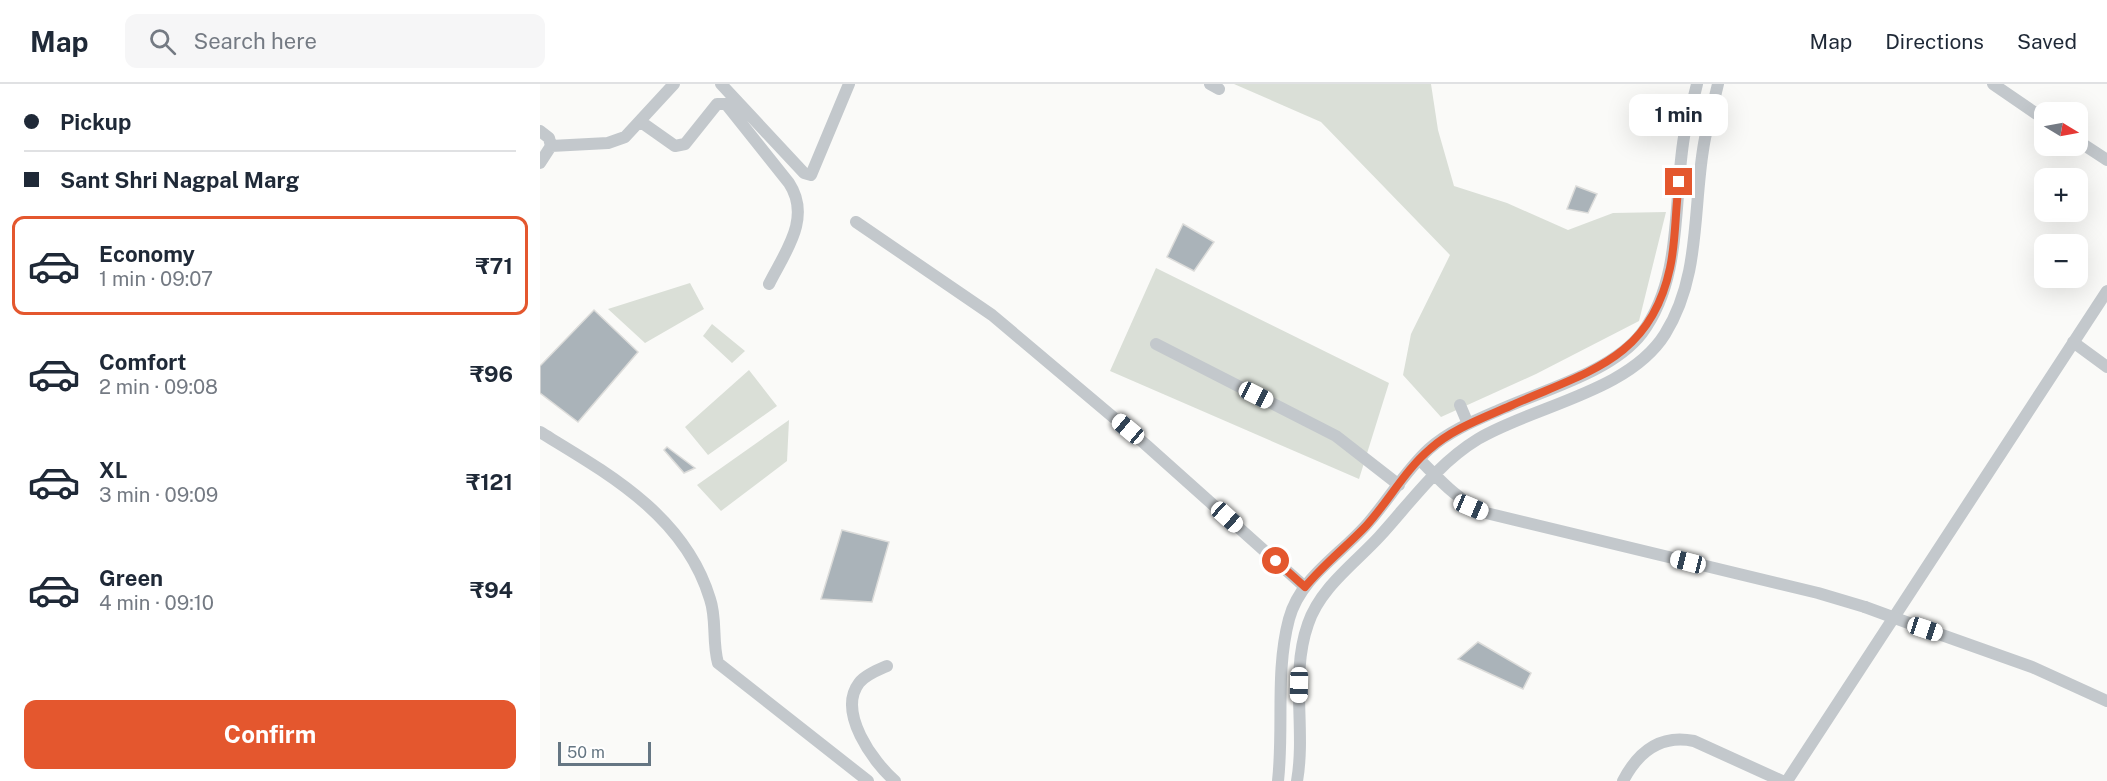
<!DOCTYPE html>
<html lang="en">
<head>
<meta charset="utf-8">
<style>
	:root { --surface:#fff; --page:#f6f6f7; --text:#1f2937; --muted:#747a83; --line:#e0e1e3; --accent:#e4572e }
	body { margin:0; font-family:"Public Sans",sans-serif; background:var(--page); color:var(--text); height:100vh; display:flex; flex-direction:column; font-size:22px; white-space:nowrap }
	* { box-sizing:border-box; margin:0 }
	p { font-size:20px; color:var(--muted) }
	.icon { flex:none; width:33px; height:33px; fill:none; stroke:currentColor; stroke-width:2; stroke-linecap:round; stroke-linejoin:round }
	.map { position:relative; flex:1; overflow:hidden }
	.details { display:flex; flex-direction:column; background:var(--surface); width:540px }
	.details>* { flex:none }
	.banner { display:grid; align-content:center; height:132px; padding:0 24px; background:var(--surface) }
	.needle { width:39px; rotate:100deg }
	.fabs { position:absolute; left:1494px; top:18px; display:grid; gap:12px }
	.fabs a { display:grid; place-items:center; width:54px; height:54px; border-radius:12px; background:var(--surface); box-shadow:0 6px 24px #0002; font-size:30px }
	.scale { position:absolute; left:18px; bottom:15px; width:93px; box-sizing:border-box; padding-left:6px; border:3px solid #657683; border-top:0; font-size:16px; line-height:21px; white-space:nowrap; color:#657683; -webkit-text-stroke:4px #fff; paint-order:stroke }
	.end { position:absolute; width:27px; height:27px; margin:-14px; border:8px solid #e4572e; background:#fff; box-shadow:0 0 0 3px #fff }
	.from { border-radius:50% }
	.bubble { position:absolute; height:42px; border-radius:12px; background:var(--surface); box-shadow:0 6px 24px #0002; font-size:20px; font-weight:700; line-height:42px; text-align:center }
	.car { position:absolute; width:18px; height:36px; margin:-18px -9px; border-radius:8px; box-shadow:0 0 4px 2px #0007; background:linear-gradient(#fff 24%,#345 0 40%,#fff 0 76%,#345 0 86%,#fff 0) }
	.banner b { display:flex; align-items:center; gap:21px; height:57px; font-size:22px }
	.banner b+b { border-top:2px solid var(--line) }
	.banner i { width:15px; height:15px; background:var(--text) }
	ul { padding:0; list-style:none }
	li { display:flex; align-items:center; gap:18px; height:99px; margin:0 12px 9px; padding:0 12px; border:3px solid transparent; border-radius:12px }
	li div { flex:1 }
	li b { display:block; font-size:22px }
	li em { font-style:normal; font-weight:700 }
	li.selected { border-color:var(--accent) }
	li>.icon { width:54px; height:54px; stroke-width:1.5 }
	.action { display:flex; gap:12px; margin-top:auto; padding:12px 24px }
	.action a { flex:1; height:69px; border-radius:12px; background:var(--accent); color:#fff; font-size:24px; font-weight:700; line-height:69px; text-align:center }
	header { display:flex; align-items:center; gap:36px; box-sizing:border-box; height:84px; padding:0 30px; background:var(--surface); border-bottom:2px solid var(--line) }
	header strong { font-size:28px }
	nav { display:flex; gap:33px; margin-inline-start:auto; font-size:21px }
	.search { width:420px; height:54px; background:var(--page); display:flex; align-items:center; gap:15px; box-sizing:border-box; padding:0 21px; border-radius:12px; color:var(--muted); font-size:22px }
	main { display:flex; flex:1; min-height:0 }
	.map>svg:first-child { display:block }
	.green { fill:#dadfd7 }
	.building { fill:#aab3b9; stroke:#dcdcda; stroke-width:1.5 }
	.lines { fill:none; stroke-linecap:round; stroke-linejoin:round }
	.minor { stroke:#c3c8cc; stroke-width:12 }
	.minor-bridge { stroke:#c3c8cc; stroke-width:12 }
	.route { stroke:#e4572e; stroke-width:8 }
</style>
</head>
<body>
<header>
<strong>Map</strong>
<div class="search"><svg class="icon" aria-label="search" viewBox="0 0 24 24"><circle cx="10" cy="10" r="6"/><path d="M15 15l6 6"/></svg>Search here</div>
<nav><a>Map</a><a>Directions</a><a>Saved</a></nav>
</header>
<main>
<section class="details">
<div class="banner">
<b><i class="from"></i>Pickup</b>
<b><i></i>Sant Shri Nagpal Marg</b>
</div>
<ul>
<li class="selected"><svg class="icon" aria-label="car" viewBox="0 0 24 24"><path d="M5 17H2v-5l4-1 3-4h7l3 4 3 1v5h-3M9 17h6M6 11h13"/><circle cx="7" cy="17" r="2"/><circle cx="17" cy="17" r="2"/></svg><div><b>Economy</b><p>1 min · 09:07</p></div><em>₹71</em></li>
<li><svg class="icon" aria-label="car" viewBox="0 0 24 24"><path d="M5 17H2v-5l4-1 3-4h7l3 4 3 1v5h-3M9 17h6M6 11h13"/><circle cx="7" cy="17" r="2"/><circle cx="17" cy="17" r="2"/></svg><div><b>Comfort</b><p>2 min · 09:08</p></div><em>₹96</em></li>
<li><svg class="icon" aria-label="car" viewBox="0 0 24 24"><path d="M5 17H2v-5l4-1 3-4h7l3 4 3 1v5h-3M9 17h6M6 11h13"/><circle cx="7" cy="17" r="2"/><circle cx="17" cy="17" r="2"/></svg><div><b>XL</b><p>3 min · 09:09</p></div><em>₹121</em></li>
<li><svg class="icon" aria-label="car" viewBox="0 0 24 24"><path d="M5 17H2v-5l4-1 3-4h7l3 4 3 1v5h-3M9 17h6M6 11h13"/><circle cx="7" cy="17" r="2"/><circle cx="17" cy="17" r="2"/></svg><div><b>Green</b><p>4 min · 09:10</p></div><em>₹94</em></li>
</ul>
<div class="action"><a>Confirm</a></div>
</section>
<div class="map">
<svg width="1567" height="697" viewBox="0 0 1567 697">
	<rect width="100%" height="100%" fill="#fafaf8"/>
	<path class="green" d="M 694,0 L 891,0 L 898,46 L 914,102 L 967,119 L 1028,146 L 1073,129 L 1126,128 L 1099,237 L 996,290 L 901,333 L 863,291 L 871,250 L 910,171 L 781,38 Z
		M 616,184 L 849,299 L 819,395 L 570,287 Z
		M 150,199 L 164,225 L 105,259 L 68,225 Z
		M 172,240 L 205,267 L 192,279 L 163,252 Z
		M 209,286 L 237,322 L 168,371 L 145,343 Z
		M 249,336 L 247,377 L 181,427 L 157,401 Z"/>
	<path class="building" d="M 1036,102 L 1057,110 L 1048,129 L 1027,125 Z
		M 643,140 L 674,158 L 654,187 L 627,173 Z
		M 54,226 L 98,268 L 38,338 L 0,309 L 0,282 Z
		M 127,363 L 155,384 L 144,389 L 124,366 Z
		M 302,446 L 349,458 L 332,518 L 281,515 Z
		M 938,558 L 991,589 L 983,605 L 918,575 Z"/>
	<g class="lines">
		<path class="minor" d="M 181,0 L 264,89 L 271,91 L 309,0
			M 670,0 L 679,5
			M 1453,0 L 1504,35
			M 101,38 L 135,62 L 145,60 L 177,20 L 186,20 L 249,99 C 272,134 245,168 229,200
			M 0,47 L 9,54 L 11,62 L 0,79
			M 1538,57 L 1567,76
			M 11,62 L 68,59 L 85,53 L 134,0
			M 316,138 L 452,231 L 605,360 L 765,503
			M 1533,258 L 1567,283
			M 616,260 L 796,352 L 859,401
			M 920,321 L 928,340
			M 0,348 C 69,390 145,432 170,515 C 177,535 172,558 178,579 L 328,697
			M 880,376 C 900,396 918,417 946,429 L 1278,509 L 1325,523
			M 1385,545 L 1492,583 L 1567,617
			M 347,582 C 338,586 325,591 319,599 C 297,628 333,678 355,697
			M 738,697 C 744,643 735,588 749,535 C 760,493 802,470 829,438 C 849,415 866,386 889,365 C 910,346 939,335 964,324 C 1007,305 1073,287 1102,249 C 1143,194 1133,118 1144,53 C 1147,35 1153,18 1157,0
			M 757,697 C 766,646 750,591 768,540 C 780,504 814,480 839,453 C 871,418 897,380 938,355 C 993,322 1089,308 1125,250 C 1160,194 1153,129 1163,66 C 1166,44 1173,22 1178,0
			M 1083,697 C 1098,668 1120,650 1154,657 L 1242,697
			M 1247,697 L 1567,207"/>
		<path class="minor-bridge" d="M 1325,523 L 1385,545"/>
	</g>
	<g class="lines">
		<path class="route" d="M 736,477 L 765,503 C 783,481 806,463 826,442 C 848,418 865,386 890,365 C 912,345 943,334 970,322 C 1045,288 1110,277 1130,184 C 1136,157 1135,127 1139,98"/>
	</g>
</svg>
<div class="fabs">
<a><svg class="needle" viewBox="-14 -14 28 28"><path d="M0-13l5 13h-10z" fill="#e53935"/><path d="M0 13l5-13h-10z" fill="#747a83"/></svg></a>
<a>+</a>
<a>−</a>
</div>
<div class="scale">50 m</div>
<i class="end from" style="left:736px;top:477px"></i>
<i class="end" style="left:1139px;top:98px"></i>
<div class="bubble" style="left:1089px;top:10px;width:99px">1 min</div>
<i class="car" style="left:716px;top:311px;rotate:117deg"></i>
<i class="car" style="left:588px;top:345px;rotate:310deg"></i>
<i class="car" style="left:931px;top:423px;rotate:113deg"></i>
<i class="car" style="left:687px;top:433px;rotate:132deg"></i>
<i class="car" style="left:1148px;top:478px;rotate:284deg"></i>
<i class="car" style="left:1385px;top:545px;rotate:108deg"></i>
<i class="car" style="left:759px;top:601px;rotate:181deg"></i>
</div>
</main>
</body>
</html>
